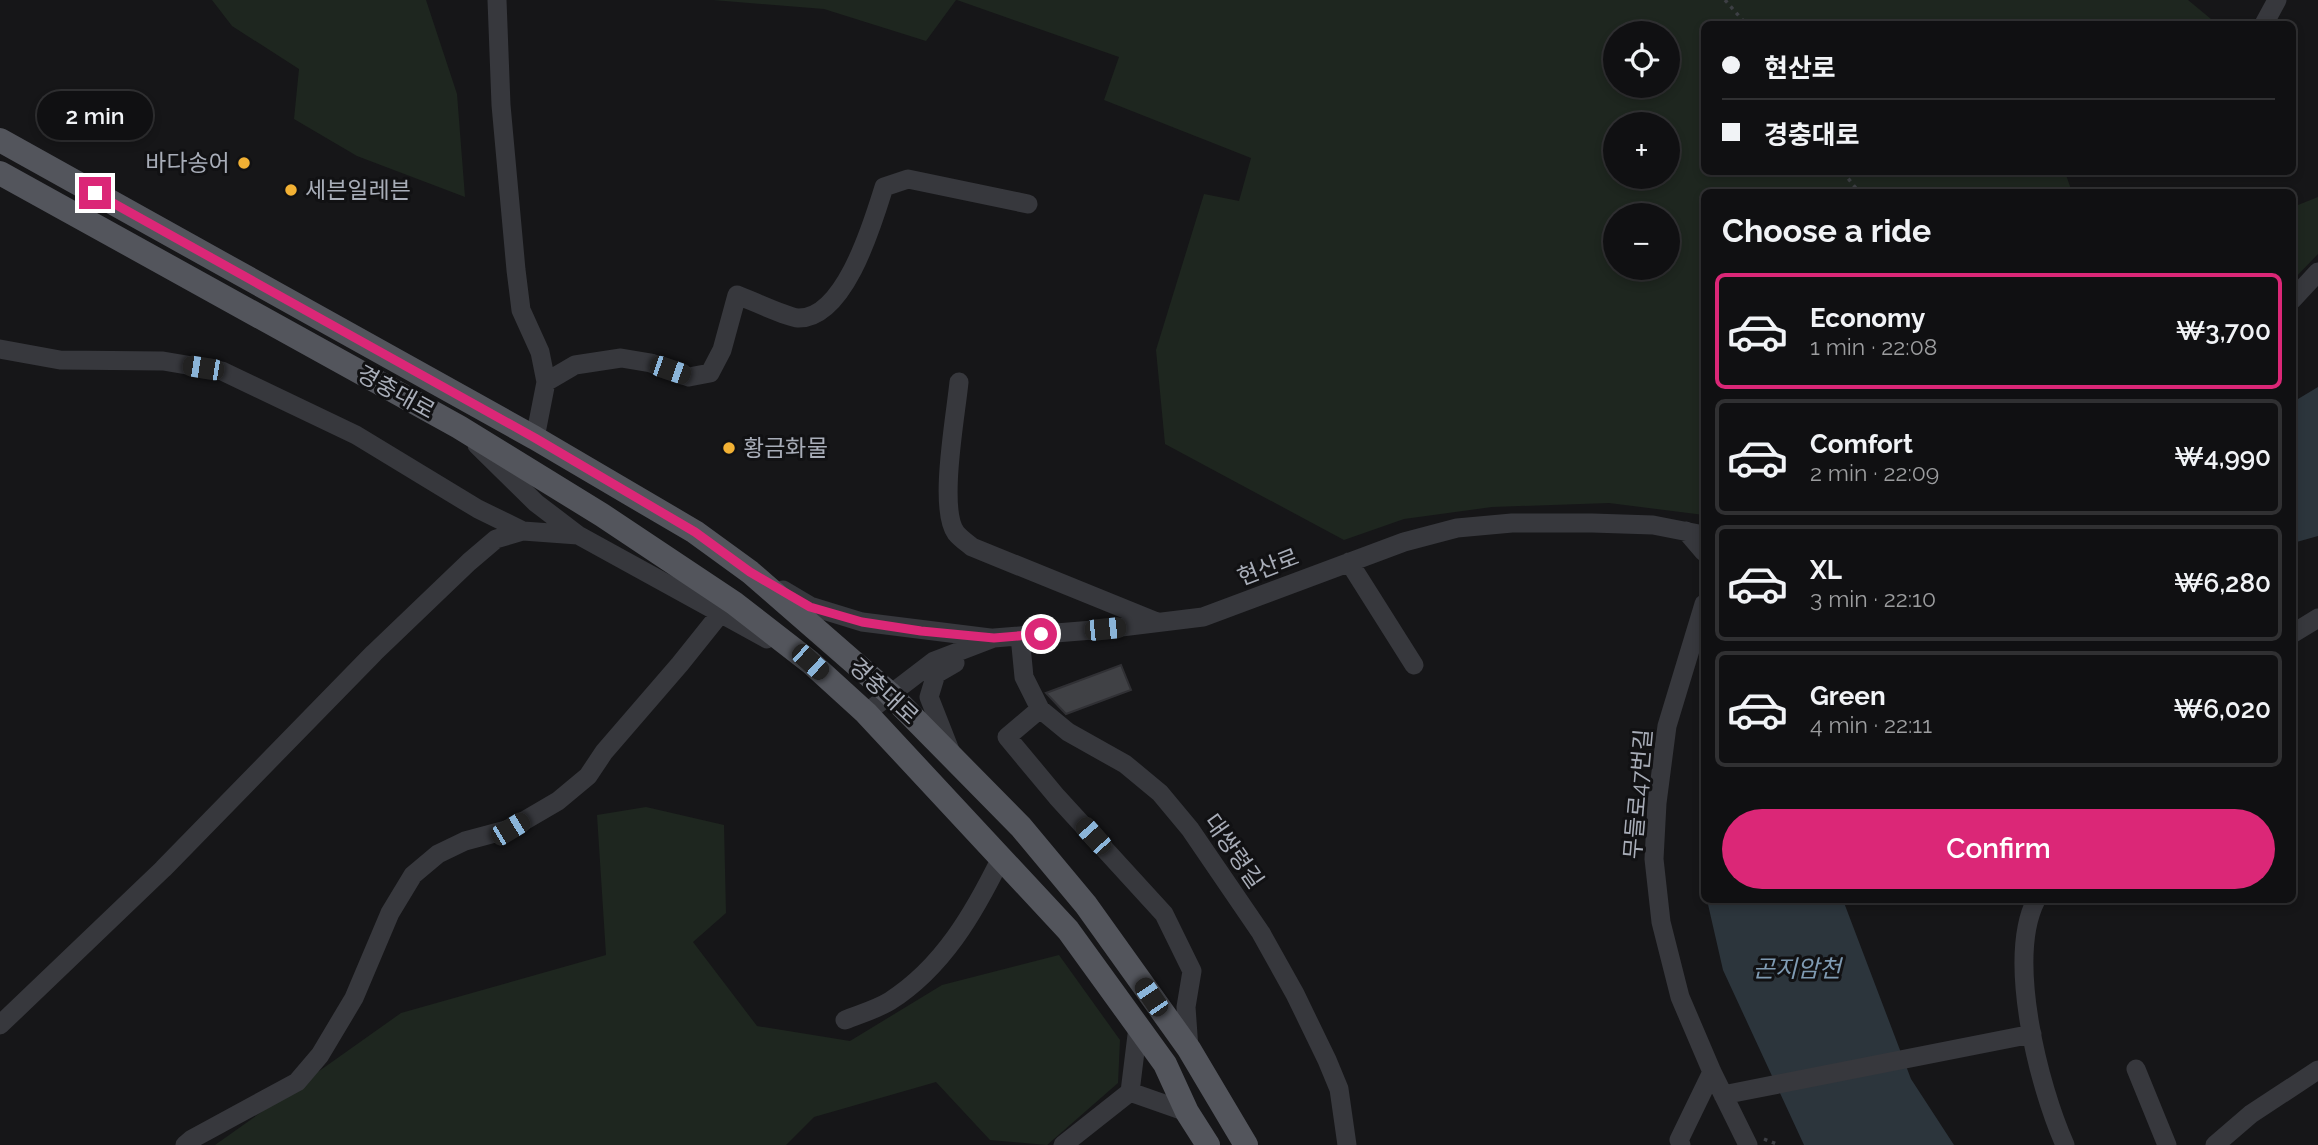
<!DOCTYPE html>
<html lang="en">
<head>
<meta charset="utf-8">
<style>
	:root { --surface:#101012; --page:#19191b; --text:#f1f3f6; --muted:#9c9d9f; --line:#303032; --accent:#db2777 }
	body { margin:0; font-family:Raleway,"Noto Sans KR",sans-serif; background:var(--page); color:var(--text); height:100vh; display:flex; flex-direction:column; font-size:26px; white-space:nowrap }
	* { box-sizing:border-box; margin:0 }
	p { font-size:23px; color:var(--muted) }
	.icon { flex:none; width:38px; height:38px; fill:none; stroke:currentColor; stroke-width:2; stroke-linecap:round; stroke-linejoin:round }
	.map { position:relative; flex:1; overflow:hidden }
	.side { position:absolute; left:1701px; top:189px; width:595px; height:714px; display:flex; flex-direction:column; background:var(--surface); border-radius:10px; box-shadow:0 4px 10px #0003,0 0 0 2px var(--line) }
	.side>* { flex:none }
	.top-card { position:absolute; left:1701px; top:21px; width:595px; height:154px; border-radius:10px; box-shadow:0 4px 10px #0003,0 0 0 2px var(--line); display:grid; align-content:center; height:154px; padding:0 21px; background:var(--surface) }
	.tools { position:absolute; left:1603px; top:21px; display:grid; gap:14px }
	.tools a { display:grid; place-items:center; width:77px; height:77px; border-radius:50%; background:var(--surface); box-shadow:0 4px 10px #0003,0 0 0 2px var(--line); font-size:35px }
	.end { position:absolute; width:32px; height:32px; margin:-16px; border:9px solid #db2777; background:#fff; box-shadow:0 0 0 4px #fff }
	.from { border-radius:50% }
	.bubble { position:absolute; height:49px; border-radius:24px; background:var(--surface); box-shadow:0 4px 10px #0003,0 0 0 2px var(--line); font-size:23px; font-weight:600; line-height:49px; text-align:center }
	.car { position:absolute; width:21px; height:42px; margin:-21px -10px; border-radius:9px; box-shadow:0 0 5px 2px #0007; background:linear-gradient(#222 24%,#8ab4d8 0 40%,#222 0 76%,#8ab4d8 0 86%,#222 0) }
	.top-card b { display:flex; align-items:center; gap:24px; height:66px; font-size:26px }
	.top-card b+b { border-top:2px solid var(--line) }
	.top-card i { width:18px; height:18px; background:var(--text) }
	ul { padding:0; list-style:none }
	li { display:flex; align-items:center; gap:21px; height:116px; margin:0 14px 10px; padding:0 7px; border:4px solid var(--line); border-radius:10px }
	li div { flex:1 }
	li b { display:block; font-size:26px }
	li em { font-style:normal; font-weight:600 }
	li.on { border-color:var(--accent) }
	li>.icon { width:63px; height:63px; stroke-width:1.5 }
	h2 { padding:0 21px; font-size:32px; line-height:84px }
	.button { display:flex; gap:14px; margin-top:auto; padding:14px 21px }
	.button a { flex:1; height:80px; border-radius:42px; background:var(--accent); color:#fff; font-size:28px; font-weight:600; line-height:80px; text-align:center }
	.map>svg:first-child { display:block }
	.green { fill:#1e261f; fill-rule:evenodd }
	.water { fill:#2c353c }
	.building { fill:#404145; stroke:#303034; stroke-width:2 }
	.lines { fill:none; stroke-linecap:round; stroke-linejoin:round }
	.path { stroke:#3d3f44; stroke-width:3.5; stroke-dasharray:3.5 5; stroke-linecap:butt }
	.minor { stroke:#37383d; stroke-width:19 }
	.major { stroke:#53555c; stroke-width:24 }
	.route { stroke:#db2777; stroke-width:9 }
	.poi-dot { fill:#f2b134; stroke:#111113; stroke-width:2.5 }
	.labels { text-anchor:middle; stroke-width:6; stroke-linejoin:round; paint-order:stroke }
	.poi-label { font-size:23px; fill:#a8adb8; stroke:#111113; text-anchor:start }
	.street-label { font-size:23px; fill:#a8adb8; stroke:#111113 }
	.water-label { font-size:24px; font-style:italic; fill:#7f9bb3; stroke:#111113 }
</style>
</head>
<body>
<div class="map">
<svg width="2318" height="1145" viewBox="0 0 2318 1145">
	<rect width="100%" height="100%" fill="#161618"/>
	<path class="green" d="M 212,0 L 426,0 L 457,94 L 465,197 L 357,156 L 294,119 L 299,69 L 232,26 Z
		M 713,0 L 956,0 L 926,41 L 824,9 Z
		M 957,0 L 2188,0 L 2211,19 L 2213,24 L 1704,24 L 1704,172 L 2065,172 L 2072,192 L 1704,192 L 1704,515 L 1609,503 L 1492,507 L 1404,519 L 1344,540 L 1165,444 L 1156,350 L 1204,194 L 1239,201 L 1251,158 L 1104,100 L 1119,57 ZM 1668,33 L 1668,86 L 1615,86 L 1615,33 ZM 1615,124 L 1668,124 L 1668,177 L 1615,177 ZM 1668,215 L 1668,268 L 1615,268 L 1615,215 Z
		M 2318,197 L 2318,254 L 2293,280 L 2293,207 Z
		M 646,807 L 724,825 L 726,913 L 693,942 L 757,1026 L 850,1041 L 942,985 L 1059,955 L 1120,1040 L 1118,1083 L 1047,1145 L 990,1140 L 936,1082 L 814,1117 L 786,1145 L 215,1145 L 401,1013 L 606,955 L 597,815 Z"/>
	<path class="water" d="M 2318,387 L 2318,536 L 2293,543 L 2293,402 Z
		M 1707,900 L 1843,900 L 1911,1079 L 1954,1145 L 1804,1145 L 1723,970 Z"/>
	<path class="building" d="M 1121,665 L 1131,690 L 1066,714 L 1046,693 Z"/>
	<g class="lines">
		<path class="path" d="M 1725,0 L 1746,24
			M 1843,172 L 1859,192
			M 1764,1139 L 1779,1145"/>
		<path class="minor" d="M 497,0 L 501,105 L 516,270 L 521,310 L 540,352 L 546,382 L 535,438
			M 2264,24 L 2277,0
			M 2292,300 L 2318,272
			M 0,349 L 60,360 L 163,361 L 222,371 L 356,435 L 478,509 L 523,531
			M 546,382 L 575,365 L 621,358 L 651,363 L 689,377 L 710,373 L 722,350 L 737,295 C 751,300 786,317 798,318 C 845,319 873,222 884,187 L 908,179 L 1028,204
			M 959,382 C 956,414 938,509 956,533 C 960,538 967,543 972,547 L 1157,622
			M 477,445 L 536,503 L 578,535 L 767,639
			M 1686,531 L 1704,552
			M 1349,562 L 1414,665
			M 783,590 L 810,606 L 862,622 L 990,638
			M 1704,604 L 1667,726 L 1657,803 L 1654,859 L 1661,922 L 1680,997 L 1712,1072 L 1748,1145
			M 2292,634 L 2318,618
			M 1020,636 L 1024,677 L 1040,709 L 1068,732 L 1125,764 L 1160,793 L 1190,829 L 1261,933 L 1295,994 L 1327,1060 L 1339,1089 L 1347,1145
			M 1040,709 L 1007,737 L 1057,797 L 1164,914 L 1192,971 L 1186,1007 L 1189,1049
			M 866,713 L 934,661 L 994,638 L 1105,629 L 1203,617 L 1404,542 L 1457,528 L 1512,523 L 1592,523 L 1653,525 L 1704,535
			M 951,753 L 929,697 L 936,674 L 955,663
			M 2036,900 C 2006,959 2039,1087 2065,1145
			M 845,1020 C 860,1014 877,1009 890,1001 C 943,967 974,913 1001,858
			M 0,1025 L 163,869 L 374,653 L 469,562 L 496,539 L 523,531 L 578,535
			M 2136,1069 L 2167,1145
			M 1130,1092 L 1187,1112
			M 1723,1095 L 2032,1034
			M 185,1145 L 192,1139 L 297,1082 L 320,1055 L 354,998 L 390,913 L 413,875 L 438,854 L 465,841 L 510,829 L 558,801 L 588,776 L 604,752 L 680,664 L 720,614
			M 1063,1145 L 1130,1092 L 1138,1027
			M 1681,1145 L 1679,1140 L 1712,1072
			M 2215,1145 L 2251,1114 L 2318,1070"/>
		<path class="major" d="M 0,140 L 535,438 L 695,532 L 750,572 L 889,693 L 1021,827 L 1086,905 L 1189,1049 L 1246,1145
			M 0,173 L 459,427 L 602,515 L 734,603 L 810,662 L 866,713 L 1068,930 L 1165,1064 L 1187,1112 L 1208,1145"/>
	</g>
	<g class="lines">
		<path class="route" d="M 95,193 L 535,438 L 695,532 L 750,572 L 810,607 L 862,622 L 921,631 L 994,638 L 1041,634"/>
	</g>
	<g class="poi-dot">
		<circle cx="244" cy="163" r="7"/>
		<circle cx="291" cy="190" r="7"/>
		<circle cx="729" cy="448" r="7"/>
	</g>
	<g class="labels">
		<g class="poi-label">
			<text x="230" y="171" text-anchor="end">바다송어</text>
			<text x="305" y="198">세븐일레븐</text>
			<text x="743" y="456">황금화물</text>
		</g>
		<g class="street-label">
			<text transform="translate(396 392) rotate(29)" y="8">경충대로</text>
			<text transform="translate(1268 567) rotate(-21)" y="8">현산로</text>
			<text transform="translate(884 691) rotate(43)" y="8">경충대로</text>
			<text transform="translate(1638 794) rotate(-85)" y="8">무들로47번길</text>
			<text transform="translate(1234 851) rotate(55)" y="8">대쌍령길</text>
		</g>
		<g class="water-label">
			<text x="1797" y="977">곤지암천</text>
		</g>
	</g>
</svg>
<div class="tools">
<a><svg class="icon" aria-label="locate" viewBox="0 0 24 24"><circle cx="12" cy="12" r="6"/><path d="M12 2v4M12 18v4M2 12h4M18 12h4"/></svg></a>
<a>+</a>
<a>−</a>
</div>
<i class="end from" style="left:1041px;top:634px"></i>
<i class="end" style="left:95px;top:193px"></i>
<div class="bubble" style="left:37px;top:91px;width:116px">2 min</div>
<i class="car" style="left:203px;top:368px;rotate:279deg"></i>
<i class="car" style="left:670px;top:370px;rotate:109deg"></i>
<i class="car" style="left:1105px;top:629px;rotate:84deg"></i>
<i class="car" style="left:810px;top:662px;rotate:132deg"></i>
<i class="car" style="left:510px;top:829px;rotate:59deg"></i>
<i class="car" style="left:1093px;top:836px;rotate:318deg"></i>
<i class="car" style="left:1151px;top:997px;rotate:326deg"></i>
<div class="top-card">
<b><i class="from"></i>현산로</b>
<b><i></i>경충대로</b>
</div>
<section class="side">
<h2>Choose a ride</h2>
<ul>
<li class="on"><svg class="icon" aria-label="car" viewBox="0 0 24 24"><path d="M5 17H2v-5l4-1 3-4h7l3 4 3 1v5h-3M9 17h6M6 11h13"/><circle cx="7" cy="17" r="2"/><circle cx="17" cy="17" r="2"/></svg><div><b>Economy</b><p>1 min · 22:08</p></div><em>₩3,700</em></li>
<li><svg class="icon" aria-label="car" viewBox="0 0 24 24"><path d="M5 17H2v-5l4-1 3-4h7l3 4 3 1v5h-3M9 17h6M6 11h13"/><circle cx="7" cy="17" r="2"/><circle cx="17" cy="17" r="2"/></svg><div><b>Comfort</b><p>2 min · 22:09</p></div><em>₩4,990</em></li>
<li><svg class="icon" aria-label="car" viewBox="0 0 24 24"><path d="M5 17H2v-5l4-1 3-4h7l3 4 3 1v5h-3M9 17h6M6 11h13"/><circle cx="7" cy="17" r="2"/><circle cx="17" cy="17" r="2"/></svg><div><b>XL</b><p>3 min · 22:10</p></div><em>₩6,280</em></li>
<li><svg class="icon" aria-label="car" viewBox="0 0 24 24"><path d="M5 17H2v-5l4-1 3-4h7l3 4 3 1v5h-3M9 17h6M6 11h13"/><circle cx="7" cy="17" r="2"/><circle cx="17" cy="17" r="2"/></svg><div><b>Green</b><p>4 min · 22:11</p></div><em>₩6,020</em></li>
</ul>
<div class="button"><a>Confirm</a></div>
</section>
</div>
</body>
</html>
